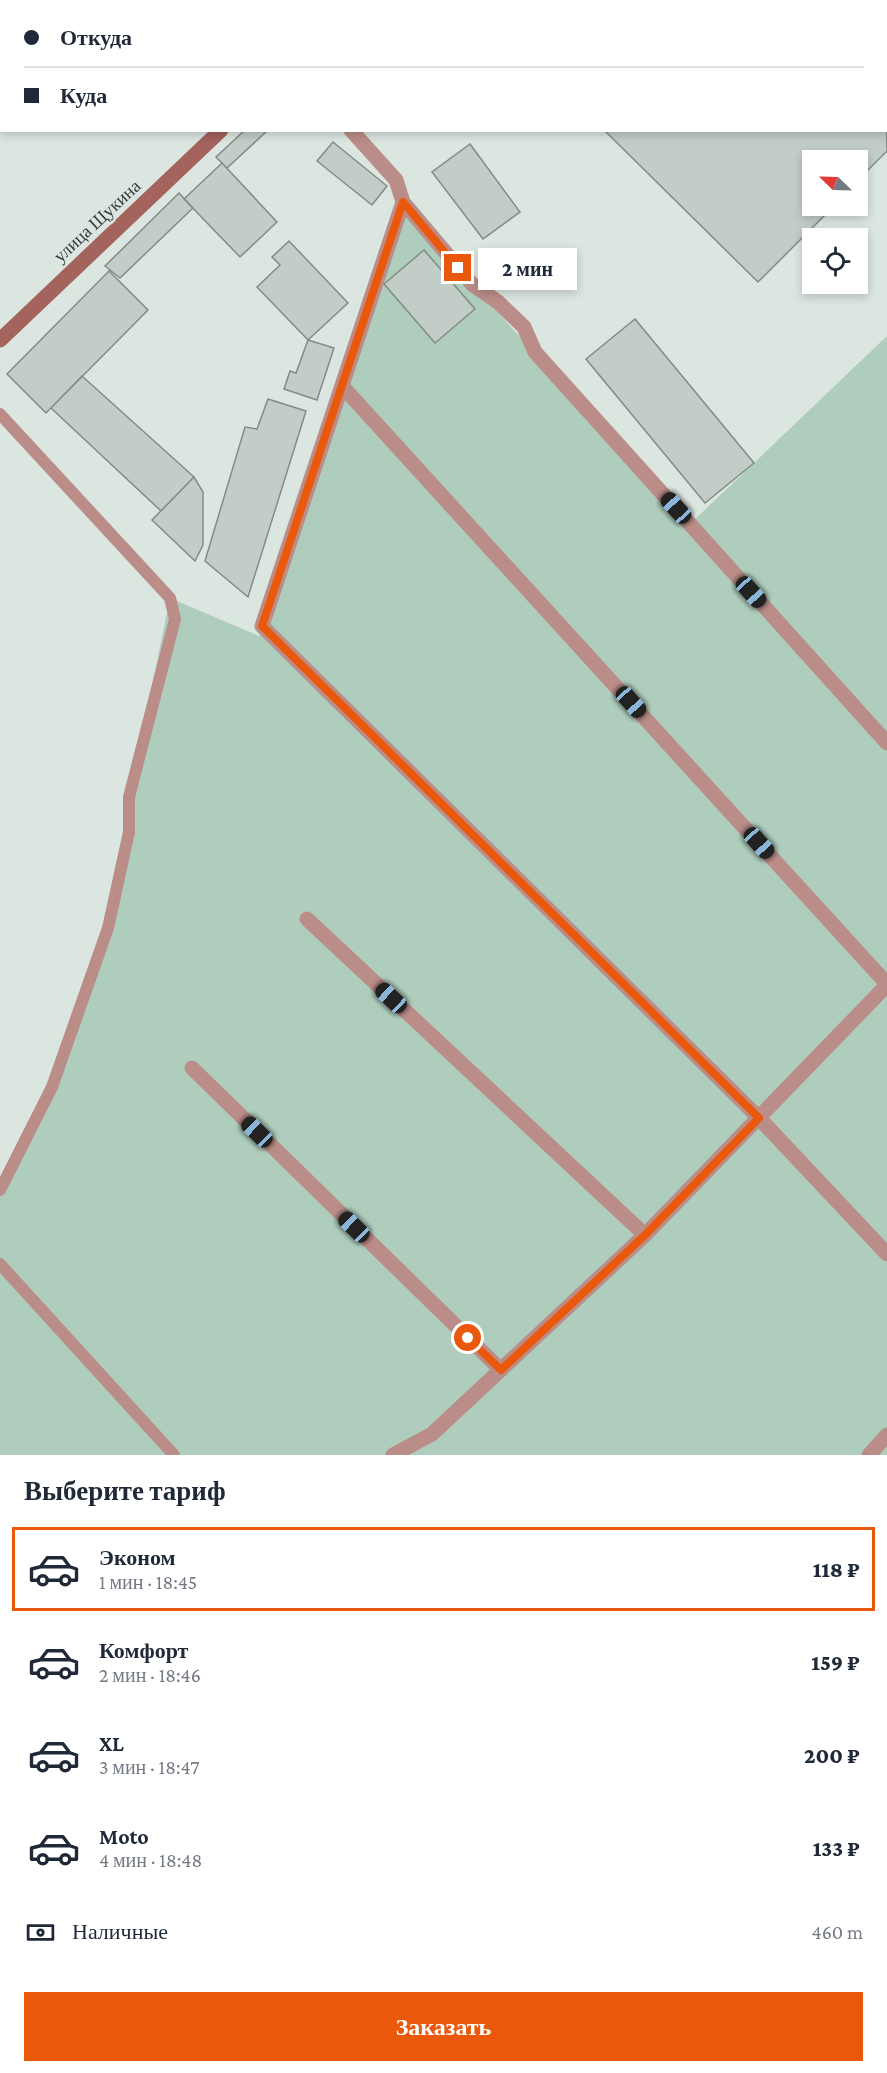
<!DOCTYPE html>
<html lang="ru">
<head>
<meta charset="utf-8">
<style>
	:root { --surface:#fff; --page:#f6f6f7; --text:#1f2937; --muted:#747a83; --line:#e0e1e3; --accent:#ea580c }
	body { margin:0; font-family:"Crimson Pro",serif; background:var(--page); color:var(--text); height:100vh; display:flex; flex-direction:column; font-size:22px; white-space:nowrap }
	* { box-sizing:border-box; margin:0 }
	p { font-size:20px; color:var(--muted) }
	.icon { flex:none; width:33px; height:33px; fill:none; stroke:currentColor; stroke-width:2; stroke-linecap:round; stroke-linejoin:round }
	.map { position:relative; height:1455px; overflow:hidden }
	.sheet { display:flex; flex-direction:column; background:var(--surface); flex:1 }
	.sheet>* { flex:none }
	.hud { position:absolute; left:0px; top:0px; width:888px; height:132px; box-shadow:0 3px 9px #0003; display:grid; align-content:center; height:132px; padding:0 24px; background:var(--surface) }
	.needle { width:39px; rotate:293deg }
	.buttons { position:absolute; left:802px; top:150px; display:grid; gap:12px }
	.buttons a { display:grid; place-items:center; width:66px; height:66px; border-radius:0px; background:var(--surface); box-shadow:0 3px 9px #0003; font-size:30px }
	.end { position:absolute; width:27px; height:27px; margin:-14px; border:8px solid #ea580c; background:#fff; box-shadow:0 0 0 3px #fff }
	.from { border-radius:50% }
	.bubble { position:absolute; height:42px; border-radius:0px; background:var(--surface); box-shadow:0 3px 9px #0003; font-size:20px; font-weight:800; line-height:42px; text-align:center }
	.car { position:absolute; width:18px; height:36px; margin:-18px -9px; border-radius:8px; box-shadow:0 0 4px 2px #0007; background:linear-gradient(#222 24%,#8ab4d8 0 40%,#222 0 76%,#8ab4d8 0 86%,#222 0) }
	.hud b { display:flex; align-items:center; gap:21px; height:57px; font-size:22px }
	.hud b+b { border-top:2px solid var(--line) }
	.hud i { width:15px; height:15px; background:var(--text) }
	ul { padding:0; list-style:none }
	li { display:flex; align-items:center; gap:18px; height:84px; margin:0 12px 9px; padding:0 12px; border:3px solid transparent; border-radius:0px }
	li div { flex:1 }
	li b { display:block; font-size:22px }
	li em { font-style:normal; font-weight:800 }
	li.on { border-color:var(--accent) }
	li>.icon { width:54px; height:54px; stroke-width:1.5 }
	h2 { padding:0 24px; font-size:27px; line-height:72px }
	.pay { display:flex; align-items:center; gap:15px; height:66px; padding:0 24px; font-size:22px }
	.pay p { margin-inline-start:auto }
	.action { display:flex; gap:12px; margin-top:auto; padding:12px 24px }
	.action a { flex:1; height:69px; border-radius:0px; background:var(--accent); color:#fff; font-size:24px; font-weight:800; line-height:69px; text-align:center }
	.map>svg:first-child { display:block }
	.garden { fill:#aecdbd }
	.building { fill:#c2cdc7; stroke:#828c86; stroke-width:1.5 }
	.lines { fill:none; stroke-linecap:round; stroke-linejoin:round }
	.lane { stroke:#bb8d88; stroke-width:12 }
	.street { stroke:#bb8d88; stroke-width:15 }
	.secondary { stroke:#a4635c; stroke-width:15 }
	.route { stroke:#ea580c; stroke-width:8 }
	.labels { text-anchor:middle; stroke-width:5; stroke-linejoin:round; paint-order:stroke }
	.street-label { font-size:18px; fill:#353937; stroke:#dce6e1 }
</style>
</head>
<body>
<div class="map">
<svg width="887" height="1455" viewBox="0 0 887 1455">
	<rect width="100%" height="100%" fill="#dce6e1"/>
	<path class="garden" d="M 403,202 L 472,284 L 690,524 L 887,336 L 887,1455 L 0,1455 L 0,1190 L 52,1087 L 108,928 L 129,797 L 170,598 L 259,636 Z"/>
	<path class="building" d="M 471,0 L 653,0 L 655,2 L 473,2 Z
		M 2,44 L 2,114 L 0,113 Z
		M 886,113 L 887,151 L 858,180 L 858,160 L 813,160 L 813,206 L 834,206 L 758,282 L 604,130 L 886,130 Z
		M 245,130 L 268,130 L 227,168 L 216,157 Z
		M 333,142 L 387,186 L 372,205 L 317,161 Z
		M 470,144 L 520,212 L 483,239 L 432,172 Z
		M 222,163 L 277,222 L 240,257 L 184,199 Z
		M 179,193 L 193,208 L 120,278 L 105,266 Z
		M 289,241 L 348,303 L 308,340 L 257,287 L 280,265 L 272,257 Z
		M 424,250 L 475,309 L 435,343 L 384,284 Z
		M 109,271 L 148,310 L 46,413 L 7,374 Z
		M 635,319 L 754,463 L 705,503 L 586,359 Z
		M 308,340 L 334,348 L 317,400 L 284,389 L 290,371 L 296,373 Z
		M 82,376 L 194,477 L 161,511 L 51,408 Z
		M 268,399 L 306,411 L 248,597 L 205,561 L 245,427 L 257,429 Z
		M 194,477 L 203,492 L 203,545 L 195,561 L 152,520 Z"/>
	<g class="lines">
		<path class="lane" d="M 137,0 L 139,2
			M 0,414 L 170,598 L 175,619 L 129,797 L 129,832 L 108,928 L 52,1087 L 0,1190
			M 0,1264 L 174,1455"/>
		<path class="street" d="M 351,130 L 396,180 L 403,202 L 472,284 L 498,302 L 524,327 L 535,352 L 887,743
			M 403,202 L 262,626 L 759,1118 L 887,1254
			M 342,386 L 887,984
			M 307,919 L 645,1235
			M 192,1068 L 501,1370
			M 393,1455 L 432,1434 L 645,1235 L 887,985
			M 869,1455 L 887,1435"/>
		<path class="secondary" d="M 358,2 L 360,0
			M 0,340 L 221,130"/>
	</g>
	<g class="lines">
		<path class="route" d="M 458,268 L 403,202 L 262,626 L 759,1118 L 645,1235 L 501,1370 L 468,1338"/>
	</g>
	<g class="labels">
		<g class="street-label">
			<text transform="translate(97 221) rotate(-43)" y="6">улица Щукина</text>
		</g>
	</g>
</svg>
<div class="buttons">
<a><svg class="needle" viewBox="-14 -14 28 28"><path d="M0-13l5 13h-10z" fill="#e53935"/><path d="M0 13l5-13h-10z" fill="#747a83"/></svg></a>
<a><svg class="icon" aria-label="locate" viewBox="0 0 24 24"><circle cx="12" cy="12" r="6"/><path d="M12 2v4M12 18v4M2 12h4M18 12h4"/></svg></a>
</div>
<i class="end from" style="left:468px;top:1338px"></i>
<i class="end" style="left:458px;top:268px"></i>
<div class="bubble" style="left:478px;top:248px;width:99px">2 мин</div>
<i class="car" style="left:676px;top:508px;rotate:318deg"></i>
<i class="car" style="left:751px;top:592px;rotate:138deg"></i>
<i class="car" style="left:631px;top:702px;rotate:138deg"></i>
<i class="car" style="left:759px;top:843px;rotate:138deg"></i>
<i class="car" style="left:391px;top:998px;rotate:313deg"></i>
<i class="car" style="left:257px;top:1132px;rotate:314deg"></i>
<i class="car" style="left:354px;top:1227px;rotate:314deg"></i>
<div class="hud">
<b><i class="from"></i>Откуда</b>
<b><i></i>Куда</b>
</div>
</div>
<section class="sheet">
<h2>Выберите тариф</h2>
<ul>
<li class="on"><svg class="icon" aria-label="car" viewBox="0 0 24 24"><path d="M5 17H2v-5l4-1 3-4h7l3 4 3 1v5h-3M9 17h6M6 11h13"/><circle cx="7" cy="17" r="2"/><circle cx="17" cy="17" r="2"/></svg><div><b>Эконом</b><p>1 мин · 18:45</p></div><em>118 ₽</em></li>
<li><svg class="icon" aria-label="car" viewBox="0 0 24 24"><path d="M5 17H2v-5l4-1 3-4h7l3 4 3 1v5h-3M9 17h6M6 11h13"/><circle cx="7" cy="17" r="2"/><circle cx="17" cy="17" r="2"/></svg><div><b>Комфорт</b><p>2 мин · 18:46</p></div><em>159 ₽</em></li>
<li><svg class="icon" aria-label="car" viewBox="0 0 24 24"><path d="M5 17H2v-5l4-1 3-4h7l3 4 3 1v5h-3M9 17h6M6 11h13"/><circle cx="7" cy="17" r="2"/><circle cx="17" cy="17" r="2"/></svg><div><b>XL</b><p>3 мин · 18:47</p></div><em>200 ₽</em></li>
<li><svg class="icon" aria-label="car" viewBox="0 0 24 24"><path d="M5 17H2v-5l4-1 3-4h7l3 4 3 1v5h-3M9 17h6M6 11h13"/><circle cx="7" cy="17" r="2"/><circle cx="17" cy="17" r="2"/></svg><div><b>Moto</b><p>4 мин · 18:48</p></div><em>133 ₽</em></li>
</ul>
<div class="pay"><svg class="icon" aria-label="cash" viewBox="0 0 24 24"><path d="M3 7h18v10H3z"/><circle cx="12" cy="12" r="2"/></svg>Наличные<p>460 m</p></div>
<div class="action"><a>Заказать</a></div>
</section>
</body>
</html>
